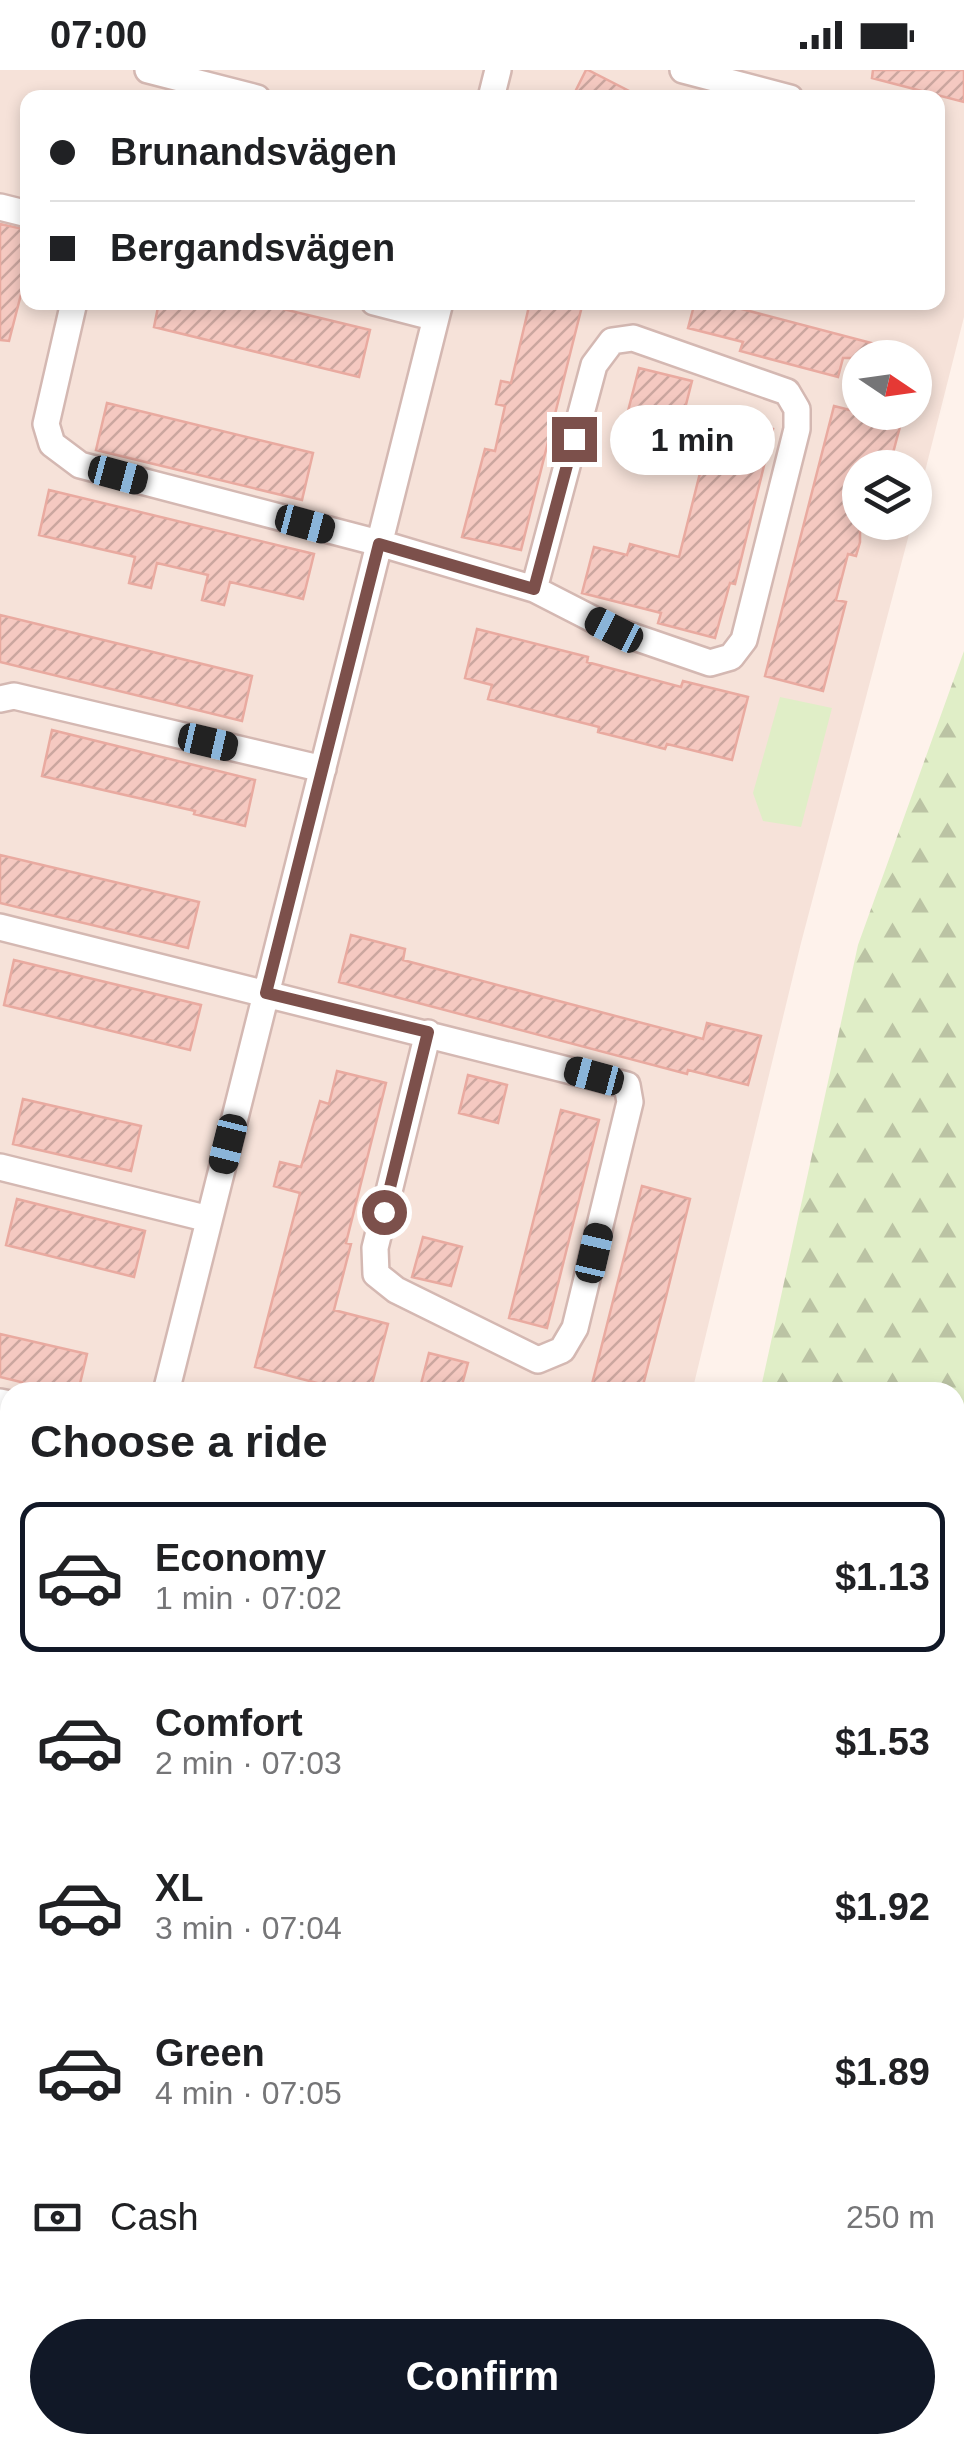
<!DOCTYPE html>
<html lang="en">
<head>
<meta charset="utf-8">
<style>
	:root { --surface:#fff; --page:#f6f6f6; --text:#202124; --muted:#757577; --line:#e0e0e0; --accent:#111827 }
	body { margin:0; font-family:Arial,sans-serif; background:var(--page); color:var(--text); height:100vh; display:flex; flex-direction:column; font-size:38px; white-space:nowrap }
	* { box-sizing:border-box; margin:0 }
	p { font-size:32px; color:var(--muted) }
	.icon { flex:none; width:55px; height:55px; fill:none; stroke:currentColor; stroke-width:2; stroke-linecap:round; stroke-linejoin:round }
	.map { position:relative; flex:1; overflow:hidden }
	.panel { position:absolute; left:0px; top:1312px; width:965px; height:1072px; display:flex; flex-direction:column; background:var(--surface); border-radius:30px 30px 0 0; box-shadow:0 5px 15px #0003 }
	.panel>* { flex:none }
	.hud { position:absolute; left:20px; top:20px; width:925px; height:220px; border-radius:20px; box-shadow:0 5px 15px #0003; display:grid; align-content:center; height:220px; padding:0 30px; background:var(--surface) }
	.needle { width:65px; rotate:103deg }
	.fabs { position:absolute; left:842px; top:270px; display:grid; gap:20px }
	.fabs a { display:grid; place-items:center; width:90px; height:90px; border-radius:50%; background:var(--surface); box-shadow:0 5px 15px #0003; font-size:50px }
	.end { position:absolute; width:45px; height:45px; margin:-22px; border:12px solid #7c504b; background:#fff; box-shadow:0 0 0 5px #fff }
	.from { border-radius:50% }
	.bubble { position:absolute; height:70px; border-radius:35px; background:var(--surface); box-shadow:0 5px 15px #0003; font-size:32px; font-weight:700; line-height:70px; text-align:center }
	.car { position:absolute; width:30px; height:60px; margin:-30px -15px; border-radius:12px; box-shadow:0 0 8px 2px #0007; background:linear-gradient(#222 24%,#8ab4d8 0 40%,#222 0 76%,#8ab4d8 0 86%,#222 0) }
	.hud b { display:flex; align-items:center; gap:35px; height:95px; font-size:38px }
	.hud b+b { border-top:2px solid var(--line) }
	.hud i { width:25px; height:25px; background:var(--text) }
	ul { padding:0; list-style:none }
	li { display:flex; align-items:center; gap:30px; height:150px; margin:0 20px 15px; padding:0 10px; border:5px solid transparent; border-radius:20px }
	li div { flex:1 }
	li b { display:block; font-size:38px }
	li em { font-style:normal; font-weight:700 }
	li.current { border-color:var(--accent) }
	li>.icon { width:90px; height:90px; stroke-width:1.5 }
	h2 { padding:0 30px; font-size:45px; line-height:120px }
	.pay { display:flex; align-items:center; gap:25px; height:110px; padding:0 30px; font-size:38px }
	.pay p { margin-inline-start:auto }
	.action { display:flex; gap:20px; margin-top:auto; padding:20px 30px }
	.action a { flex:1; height:115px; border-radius:60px; background:var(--accent); color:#fff; font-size:40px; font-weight:700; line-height:115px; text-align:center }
	.status { display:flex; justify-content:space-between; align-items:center; height:70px; padding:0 50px; background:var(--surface); direction:ltr }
	.status svg { height:28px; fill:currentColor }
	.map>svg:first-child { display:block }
	.residential { fill:#f6e2d9; fill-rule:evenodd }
	.commercial { fill:#fee0df }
	.education { fill:#efe7fb }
	.forest { fill:url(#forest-firs) }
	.green { fill:#e0eec7 }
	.building { fill:url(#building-hatch); stroke:#e9aaa0; stroke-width:2.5 }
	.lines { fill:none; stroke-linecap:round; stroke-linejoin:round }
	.minor-casing { stroke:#d4b8b2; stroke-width:30 }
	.tertiary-casing { stroke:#d4b8b2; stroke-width:35 }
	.minor { stroke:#fff; stroke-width:25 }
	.tertiary { stroke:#fff; stroke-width:30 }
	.route { stroke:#7c504b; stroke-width:12 }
</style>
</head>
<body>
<div class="status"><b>07:00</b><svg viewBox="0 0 49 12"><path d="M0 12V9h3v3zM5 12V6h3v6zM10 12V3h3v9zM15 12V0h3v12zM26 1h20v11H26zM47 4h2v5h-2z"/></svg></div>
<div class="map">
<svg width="964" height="2384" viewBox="0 0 964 2384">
	<defs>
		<pattern id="forest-firs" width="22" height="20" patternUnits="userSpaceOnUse" patternTransform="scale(2.5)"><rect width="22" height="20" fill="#e0eec7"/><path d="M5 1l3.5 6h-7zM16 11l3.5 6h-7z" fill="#bbc3a4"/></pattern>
		<pattern id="building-hatch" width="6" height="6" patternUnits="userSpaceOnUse" patternTransform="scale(2.5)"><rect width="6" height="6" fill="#f5c9c1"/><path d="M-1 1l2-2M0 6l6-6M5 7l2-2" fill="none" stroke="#cba69f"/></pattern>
	</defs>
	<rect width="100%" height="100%" fill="#fef2eb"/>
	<path class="residential" d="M 0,0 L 964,0 L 964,247 L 915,441 L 915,398 L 860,398 L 860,452 L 912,453 L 801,873 L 692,1322 L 10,1322 L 10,1736 L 0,1733 ZM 28,28 L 938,28 L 938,232 L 28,232 ZM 860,288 L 915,288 L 915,342 L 860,342 Z
		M 955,1698 L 964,1701 L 964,2102 L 955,2099 Z
		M 955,2173 L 964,2176 L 964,2384 L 142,2384 L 145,2375 L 955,2375 Z"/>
	<path class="commercial" d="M 0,1943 L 10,1946 L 10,2314 L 2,2341 Z"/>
	<path class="education" d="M 955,1950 L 964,1953 L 964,2094 L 955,2091 Z"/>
	<path class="forest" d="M 964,581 L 964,1377 L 955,1375 L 955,1322 L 760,1322 L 858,875 Z"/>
	<path class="green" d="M 780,627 L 832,638 L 801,757 L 763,751 L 753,723 Z
		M 10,2314 L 10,2375 L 144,2375 L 141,2384 L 0,2384 L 0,2341 Z"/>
	<path class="building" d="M 586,0 L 588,0 L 643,28 L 572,28 Z
		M 873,0 L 964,0 L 964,32 L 872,8 Z
		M 0,154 L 28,160 L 28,197 L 9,271 L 0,270 Z
		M 159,232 L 254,232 L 370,260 L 359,307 L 154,257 Z
		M 530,232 L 583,232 L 521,480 L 462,467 L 485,379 L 495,381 L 505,336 L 496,334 L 501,311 L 511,313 Z
		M 695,232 L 739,232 L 738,238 L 894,279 L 893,288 L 843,288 L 838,307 L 740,281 L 743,272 L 688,258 Z
		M 639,298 L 692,311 L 679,362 L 626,349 Z
		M 107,333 L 313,383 L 302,430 L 96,380 Z
		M 834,336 L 901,353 L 889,398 L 860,398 L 860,472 L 856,486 L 848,484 L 836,530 L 846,532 L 823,621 L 765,606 Z
		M 732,348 L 773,359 L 735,514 L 730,513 L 715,568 L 658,553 L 661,543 L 582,523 L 594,477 L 627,485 L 630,474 L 679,487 L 710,363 L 727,367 Z
		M 49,420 L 314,484 L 303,529 L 230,512 L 224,535 L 202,530 L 208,505 L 157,493 L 151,518 L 129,513 L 135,487 L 39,465 Z
		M 0,545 L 252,606 L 242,651 L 0,592 Z
		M 477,559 L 588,587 L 587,592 L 681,617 L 683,611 L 748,627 L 732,690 L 667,674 L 665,679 L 598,662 L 599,657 L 488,629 L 492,615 L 465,608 Z
		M 52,660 L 255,710 L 245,756 L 194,744 L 195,741 L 42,706 Z
		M 0,785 L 199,832 L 188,878 L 0,833 Z
		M 351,865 L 405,879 L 403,890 L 703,969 L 707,953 L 761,966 L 748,1015 L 688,1000 L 687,1004 L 339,912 Z
		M 14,890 L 201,935 L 190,980 L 4,935 Z
		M 337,1001 L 386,1013 L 346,1173 L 351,1174 L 334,1240 L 388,1254 L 370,1322 L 352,1322 L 255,1297 L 300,1123 L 274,1116 L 280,1092 L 301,1097 L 320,1031 L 329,1034 Z
		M 468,1005 L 507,1015 L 498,1053 L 459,1043 Z
		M 23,1029 L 141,1056 L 131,1101 L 13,1074 Z
		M 561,1040 L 599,1050 L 547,1258 L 509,1248 Z
		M 642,1116 L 690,1129 L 665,1231 L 642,1319 L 624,1314 L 623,1322 L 590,1322 Z
		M 17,1129 L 145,1161 L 134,1207 L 6,1175 Z
		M 423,1167 L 462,1177 L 451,1216 L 412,1207 Z
		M 0,1264 L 87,1284 L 78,1322 L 62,1322 L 0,1307 Z
		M 429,1283 L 468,1293 L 460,1322 L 419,1322 Z"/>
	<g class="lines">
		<g class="minor-casing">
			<path id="minor" d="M 148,0 L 257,28
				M 683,0 L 790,28
				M 491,28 L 498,0
				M 0,137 L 28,144
				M 74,232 L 46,354 L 52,374 L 80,395 L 379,473 L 534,519 L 614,560 L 710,593 L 731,587 L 744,570 L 797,359 L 797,339 L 787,322 L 633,268 L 612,271 L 594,295 L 534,519
				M 374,232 L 436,248
				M 0,629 L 14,626 L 323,699
				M 0,857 L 627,1015 L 630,1032 L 575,1258 L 562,1280 L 538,1290 L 396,1220 L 376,1204 L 375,1178 L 428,963
				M 0,1097 L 209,1149
				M 166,1322 L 440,232
				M 0,1332 L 10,1334
				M 0,1579 L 10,1581
				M 955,1921 L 964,1923
				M 635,2375 L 663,2384
				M 323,2384 L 326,2375"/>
		</g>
		<g class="tertiary-casing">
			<path id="tertiary" d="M 0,1827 L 10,1830
				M 955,2136 L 964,2139"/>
		</g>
		<use href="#minor" class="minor"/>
		<use href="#tertiary" class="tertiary"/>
	</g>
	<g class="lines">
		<path class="route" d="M 384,1142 L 428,962 L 266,923 L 379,474 L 534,519 L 574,369"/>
	</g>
</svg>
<div class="fabs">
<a><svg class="needle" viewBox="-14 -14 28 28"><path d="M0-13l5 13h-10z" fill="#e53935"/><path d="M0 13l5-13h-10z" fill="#757577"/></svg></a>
<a><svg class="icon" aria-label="layers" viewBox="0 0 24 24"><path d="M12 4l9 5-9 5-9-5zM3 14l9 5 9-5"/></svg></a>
</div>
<i class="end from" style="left:384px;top:1142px"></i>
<i class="end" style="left:574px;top:369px"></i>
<div class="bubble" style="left:610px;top:335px;width:165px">1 min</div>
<i class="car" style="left:118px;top:405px;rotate:105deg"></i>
<i class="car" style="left:305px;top:454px;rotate:105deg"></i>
<i class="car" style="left:614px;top:560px;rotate:297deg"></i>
<i class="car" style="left:208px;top:672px;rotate:103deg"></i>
<i class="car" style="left:594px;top:1006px;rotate:285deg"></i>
<i class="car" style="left:228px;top:1074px;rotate:194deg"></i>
<i class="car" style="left:594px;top:1183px;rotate:13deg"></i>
<div class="hud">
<b><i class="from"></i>Brunandsvägen</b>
<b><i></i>Bergandsvägen</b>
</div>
<section class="panel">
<h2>Choose a ride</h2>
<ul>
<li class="current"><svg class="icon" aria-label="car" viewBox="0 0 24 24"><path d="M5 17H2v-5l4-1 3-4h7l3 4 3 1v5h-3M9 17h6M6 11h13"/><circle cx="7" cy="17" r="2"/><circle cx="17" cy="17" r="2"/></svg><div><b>Economy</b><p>1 min · 07:02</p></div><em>$1.13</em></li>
<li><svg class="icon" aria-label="car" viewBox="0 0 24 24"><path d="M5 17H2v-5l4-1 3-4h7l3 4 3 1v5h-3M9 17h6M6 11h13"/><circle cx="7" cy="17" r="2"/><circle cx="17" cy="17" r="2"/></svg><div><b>Comfort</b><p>2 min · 07:03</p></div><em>$1.53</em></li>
<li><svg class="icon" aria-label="car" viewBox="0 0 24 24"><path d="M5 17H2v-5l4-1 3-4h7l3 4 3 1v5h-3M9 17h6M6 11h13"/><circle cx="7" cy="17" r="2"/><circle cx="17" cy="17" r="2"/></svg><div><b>XL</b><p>3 min · 07:04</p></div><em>$1.92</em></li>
<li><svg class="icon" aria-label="car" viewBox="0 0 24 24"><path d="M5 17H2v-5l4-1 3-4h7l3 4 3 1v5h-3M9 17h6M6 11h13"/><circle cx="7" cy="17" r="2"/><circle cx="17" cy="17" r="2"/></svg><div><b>Green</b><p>4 min · 07:05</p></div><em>$1.89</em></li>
</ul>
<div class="pay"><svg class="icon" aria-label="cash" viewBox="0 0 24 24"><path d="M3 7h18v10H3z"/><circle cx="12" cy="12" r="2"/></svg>Cash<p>250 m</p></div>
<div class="action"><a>Confirm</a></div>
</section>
</div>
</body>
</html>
